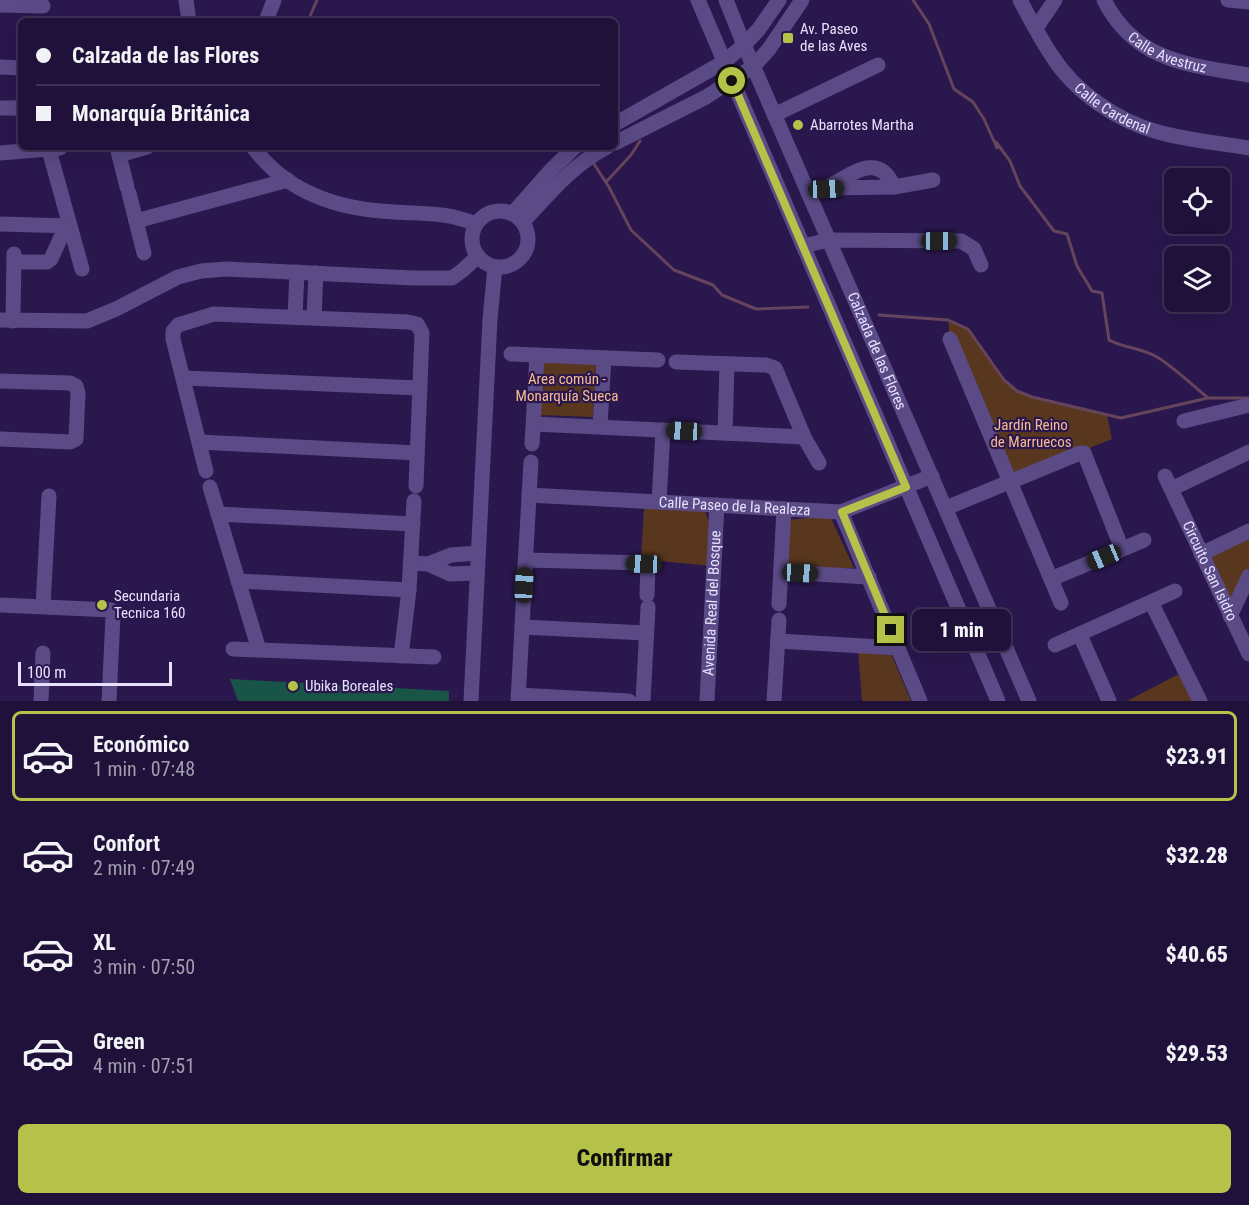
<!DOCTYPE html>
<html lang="es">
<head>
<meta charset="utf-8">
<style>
	:root { --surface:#20113a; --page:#2d1f45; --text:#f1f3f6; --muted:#a29daf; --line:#3d3154; --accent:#b5c249 }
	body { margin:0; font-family:"Roboto Condensed",sans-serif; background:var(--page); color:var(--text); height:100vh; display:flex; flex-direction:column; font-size:22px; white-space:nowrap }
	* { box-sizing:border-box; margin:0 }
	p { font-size:20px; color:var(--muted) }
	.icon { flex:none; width:33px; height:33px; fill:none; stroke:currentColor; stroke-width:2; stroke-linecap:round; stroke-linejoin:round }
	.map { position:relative; height:701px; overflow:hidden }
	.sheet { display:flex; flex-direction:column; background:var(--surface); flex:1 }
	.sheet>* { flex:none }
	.top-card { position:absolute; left:18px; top:18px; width:600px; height:132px; border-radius:9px; box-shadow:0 6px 24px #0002,0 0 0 2px var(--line); display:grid; align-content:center; height:132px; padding:0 18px; background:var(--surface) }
	.tools { position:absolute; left:1164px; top:168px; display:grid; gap:12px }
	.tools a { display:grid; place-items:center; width:66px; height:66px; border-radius:9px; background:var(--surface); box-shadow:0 6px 24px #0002,0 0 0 2px var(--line); font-size:30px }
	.scale { position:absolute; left:18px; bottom:15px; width:154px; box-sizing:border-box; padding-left:6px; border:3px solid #e7e1fe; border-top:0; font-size:16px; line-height:21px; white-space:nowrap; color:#e7e1fe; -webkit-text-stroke:4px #2a174e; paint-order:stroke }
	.end { position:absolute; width:27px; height:27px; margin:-14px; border:8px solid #b5c249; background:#111; box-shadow:0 0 0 3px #111 }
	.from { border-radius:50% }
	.bubble { position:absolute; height:42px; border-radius:9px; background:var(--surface); box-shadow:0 6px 24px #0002,0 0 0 2px var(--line); font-size:20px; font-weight:800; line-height:42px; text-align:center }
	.car { position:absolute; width:18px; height:36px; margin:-18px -9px; border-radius:8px; box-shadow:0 0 4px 2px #0007; background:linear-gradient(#222 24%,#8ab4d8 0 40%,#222 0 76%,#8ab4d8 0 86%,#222 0) }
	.top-card b { display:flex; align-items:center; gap:21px; height:57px; font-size:22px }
	.top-card b+b { border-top:2px solid var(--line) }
	.top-card i { width:15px; height:15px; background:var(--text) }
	ul { padding:10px 0 0; list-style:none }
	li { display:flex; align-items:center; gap:18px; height:90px; margin:0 12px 9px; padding:0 6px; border:3px solid transparent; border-radius:9px }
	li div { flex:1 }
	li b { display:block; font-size:22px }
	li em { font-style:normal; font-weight:800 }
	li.active { border-color:var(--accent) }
	li>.icon { width:54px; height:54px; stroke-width:1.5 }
	.cta { display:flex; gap:12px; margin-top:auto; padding:12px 18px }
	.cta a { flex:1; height:69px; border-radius:9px; background:var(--accent); color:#111; font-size:24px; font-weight:800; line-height:69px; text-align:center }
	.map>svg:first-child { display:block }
	.green { fill:#59371f }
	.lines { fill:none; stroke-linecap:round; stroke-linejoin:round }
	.stream { stroke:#65445c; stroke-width:3 }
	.building { fill:#195547 }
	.minor { stroke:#5a4a86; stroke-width:15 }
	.route { stroke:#b5c249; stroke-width:8 }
	.poi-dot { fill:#b5c249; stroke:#2a174e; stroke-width:2 }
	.labels { text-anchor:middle; stroke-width:4.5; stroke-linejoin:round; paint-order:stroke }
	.poi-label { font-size:15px; fill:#e7e1fe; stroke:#2a174e; text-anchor:start }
	.street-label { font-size:15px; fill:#e7e1fe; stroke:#2a174e }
	.park-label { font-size:15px; fill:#f8bb92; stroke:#2a174e }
</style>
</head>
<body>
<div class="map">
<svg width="1249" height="701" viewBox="0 0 1249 701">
	<rect width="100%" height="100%" fill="#2a174e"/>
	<path class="green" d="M 948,320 L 968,329 L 1004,380 L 1017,391 L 1032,397 L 1107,415 L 1112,439 L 1011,479 L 950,339 Z
		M 542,359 L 596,361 L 593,417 L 538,415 Z
		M 644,507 L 705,512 L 710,523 L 710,566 L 641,559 Z
		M 830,516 L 854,568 L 787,568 L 787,520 Z
		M 1249,535 L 1249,567 L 1229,602 L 1206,556 Z
		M 858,650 L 890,651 L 911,701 L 862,701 Z
		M 1179,674 L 1192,701 L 1127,701 Z"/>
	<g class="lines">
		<path class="stream" d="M 913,0 L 929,24 L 954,89 L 973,102 L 984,119 L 997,148 L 996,142 L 1010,161 L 1020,186 L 1054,231 L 1067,234 L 1077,266 L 1092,291 L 1102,293 L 1109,340 C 1124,348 1142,348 1157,357 C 1175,368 1192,385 1208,398
			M 308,21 L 317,0
			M 592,161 L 609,187 L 631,230 L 674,270 L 713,285 L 722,295 L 756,309 L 808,307
			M 606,182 L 631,155 L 640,141
			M 879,315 L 948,320 L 968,329 L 1004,380 L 1017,391 L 1032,397 L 1121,418 L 1208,398 L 1249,398"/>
	</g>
	<path class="building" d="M 230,679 L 449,691 L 449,701 L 238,701 Z"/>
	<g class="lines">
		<g class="minor">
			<path d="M 186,0 L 189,21"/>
			<path d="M 698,0 L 998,701"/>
			<path id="s1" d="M 726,0 L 744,45 L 1029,701"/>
			<path id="s2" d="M 1020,0 C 1030,19 1040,38 1052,56 C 1075,92 1117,121 1158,132 C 1187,140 1219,143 1249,148"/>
			<path id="s3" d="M 1104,0 C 1135,61 1188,65 1249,75"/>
			<path d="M 1228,0 L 1249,2"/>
			<path d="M 0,5 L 43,6"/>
			<path d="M 266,21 L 274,0"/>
			<path d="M 1036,28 L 1055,0"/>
			<path d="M 0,67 L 21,68"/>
			<path d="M 0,108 L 21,108"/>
			<path d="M 774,115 L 878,65"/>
			<path d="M 615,124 L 724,62 L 744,45 L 759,29 L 779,0"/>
			<path d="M 615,143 L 706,97 L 754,66 L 769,49 L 802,0"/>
			<path d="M 117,147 L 127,187"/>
			<path d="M 253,147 C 287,193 340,210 395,212 C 427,214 445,212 476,224"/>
			<path d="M 49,150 L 82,269"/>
			<path d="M 0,153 L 60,148"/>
			<path d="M 119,155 L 147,147"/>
			<path d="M 828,187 C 852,174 879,151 894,187"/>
			<path d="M 826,188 L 894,187 L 933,180"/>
			<path d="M 129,193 L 144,253"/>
			<circle cx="500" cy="239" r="28"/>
			<path d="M 512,214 L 552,169 L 575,147"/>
			<path d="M 136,221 L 288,180"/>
			<path d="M 523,222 C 549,194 572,165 607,147"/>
			<path d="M 0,224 L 70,226"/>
			<path d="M 803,246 L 829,240 L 961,241 L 974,249 L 981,265"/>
			<path d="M 14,262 L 47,262 L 51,259 L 66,226"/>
			<path d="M 295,317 L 297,272"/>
			<path d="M 314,318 L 316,273"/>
			<path d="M 0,320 L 87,321 L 116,309 L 178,277 L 201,271 L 226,269 L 413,278 L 452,278 L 463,270 L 478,256"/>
			<path d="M 13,321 L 14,254"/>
			<path d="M 950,339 L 1061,603"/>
			<path d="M 511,354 L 658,360"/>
			<path d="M 676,362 L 766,365 L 775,368 L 804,437 L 819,463"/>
			<path d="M 183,378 L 419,388"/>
			<path d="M 0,381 L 70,383 L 76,386 L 78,393 L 76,439 L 70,442 L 0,439"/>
			<path d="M 1184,421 L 1249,405"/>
			<path d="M 534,424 L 804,437"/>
			<path d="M 600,426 L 604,358"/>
			<path d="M 725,433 L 727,364"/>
			<path d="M 199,442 L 417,453"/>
			<path d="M 532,444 L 537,355"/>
			<path d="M 206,471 L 173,339 L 173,331 L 178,325 L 214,314 L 408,322 L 417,324 L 422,333 L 416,486"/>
			<path id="s4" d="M 1165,476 L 1249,654"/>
			<path d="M 210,487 L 259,650"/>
			<path d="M 1171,489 L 1249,452"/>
			<path id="s5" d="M 529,495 L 841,512 L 932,476"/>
			<path d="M 659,502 L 663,430"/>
			<path d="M 946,508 L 1080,453 L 1084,453 L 1122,549"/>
			<path d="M 841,512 L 920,701"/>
			<path d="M 218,514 L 413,524"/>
			<path d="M 1201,554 L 1249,531"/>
			<path d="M 526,560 L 644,563 L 648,566 L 647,595"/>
			<path d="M 411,563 L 428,564 L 451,555 L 478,553"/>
			<path d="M 428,564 L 450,574 L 477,573"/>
			<path d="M 781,572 L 869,577"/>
			<path d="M 1051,579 L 1144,540"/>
			<path d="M 238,581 L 409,590"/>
			<path d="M 524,585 L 531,462"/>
			<path d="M 1151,602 L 1200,701"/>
			<path d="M 779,604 L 784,509"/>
			<path d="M 0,605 L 111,610 L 113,616 L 109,701"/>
			<path d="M 43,606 L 49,496"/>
			<path d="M 1230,616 L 1249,576"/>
			<path d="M 522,627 L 646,633"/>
			<path d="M 1080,635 L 1109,701"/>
			<path d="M 778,641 L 898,648"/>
			<path d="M 1055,645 L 1175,591"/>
			<path d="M 233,649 L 434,657"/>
			<path d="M 401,656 L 409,590 L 414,501"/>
			<path d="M 518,695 L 629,701"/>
			<path d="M 41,701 L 43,653"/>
			<path d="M 471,701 L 490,319 L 495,267"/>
			<path d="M 518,701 L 524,590"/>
			<path d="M 643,701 L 648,607"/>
			<path id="s6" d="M 707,701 L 717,505"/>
			<path d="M 774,701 L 779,620"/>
		</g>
	</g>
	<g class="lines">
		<path class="route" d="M 732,81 L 906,487 L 842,512 L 891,630"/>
	</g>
	<g class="poi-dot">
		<rect x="782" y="32" width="12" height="12" rx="3"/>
		<circle cx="798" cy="125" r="6"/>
		<circle cx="102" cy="605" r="6"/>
		<circle cx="293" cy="686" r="6"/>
	</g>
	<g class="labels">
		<g class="poi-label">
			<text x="800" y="34">Av. Paseo<tspan x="800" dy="17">de las Aves</tspan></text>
			<text x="810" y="130">Abarrotes Martha</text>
			<text x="114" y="601">Secundaria<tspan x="114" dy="17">Tecnica 160</tspan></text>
			<text x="305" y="691">Ubika Boreales</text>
		</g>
		<g class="street-label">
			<text dy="5" stroke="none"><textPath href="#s3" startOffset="86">Calle Avestruz</textPath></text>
			<text dy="5" stroke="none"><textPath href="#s2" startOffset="146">Calle Cardenal</textPath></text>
			<text dy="5" stroke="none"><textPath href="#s1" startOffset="382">Calzada de las Flores</textPath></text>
			<text dy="5" stroke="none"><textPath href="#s5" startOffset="206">Calle Paseo de la Realeza</textPath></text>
			<text dy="5" stroke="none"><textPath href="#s4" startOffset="105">Circuito San Isidro</textPath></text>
			<text dy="5" stroke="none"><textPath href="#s6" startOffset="98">Avenida Real del Bosque</textPath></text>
		</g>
		<g class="park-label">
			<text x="567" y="384">Area común -<tspan x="567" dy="17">Monarquía Sueca</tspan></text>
			<text x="1031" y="430">Jardín Reino<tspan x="1031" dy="17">de Marruecos</tspan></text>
		</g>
	</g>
</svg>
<div class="tools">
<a><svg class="icon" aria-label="locate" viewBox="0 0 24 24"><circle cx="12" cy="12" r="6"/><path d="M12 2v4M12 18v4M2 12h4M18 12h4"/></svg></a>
<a><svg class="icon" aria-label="layers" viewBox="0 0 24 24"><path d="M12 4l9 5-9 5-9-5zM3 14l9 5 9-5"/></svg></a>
</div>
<div class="scale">100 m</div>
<i class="end from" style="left:732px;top:81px"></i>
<i class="end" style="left:891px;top:630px"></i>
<div class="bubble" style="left:912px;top:609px;width:99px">1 min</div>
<i class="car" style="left:826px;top:189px;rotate:88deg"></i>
<i class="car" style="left:939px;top:241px;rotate:90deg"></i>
<i class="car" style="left:684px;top:431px;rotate:273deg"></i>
<i class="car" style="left:1104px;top:557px;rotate:247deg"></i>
<i class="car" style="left:644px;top:564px;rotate:272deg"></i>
<i class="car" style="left:800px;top:573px;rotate:93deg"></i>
<i class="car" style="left:524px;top:585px;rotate:3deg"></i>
<div class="top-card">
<b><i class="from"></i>Calzada de las Flores</b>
<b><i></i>Monarquía Británica</b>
</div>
</div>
<section class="sheet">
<ul>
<li class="active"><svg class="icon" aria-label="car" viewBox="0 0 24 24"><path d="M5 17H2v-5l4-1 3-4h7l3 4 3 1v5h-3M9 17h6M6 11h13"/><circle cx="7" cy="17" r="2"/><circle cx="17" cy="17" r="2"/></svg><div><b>Económico</b><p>1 min · 07:48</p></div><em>$23.91</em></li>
<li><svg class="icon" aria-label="car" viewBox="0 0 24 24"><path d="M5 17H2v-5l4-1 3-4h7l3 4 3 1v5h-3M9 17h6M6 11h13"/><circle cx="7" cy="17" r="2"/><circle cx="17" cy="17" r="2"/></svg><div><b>Confort</b><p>2 min · 07:49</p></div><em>$32.28</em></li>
<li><svg class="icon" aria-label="car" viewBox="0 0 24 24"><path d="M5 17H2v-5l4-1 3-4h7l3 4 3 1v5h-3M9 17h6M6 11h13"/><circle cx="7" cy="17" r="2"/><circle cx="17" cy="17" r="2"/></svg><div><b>XL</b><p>3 min · 07:50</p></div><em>$40.65</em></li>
<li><svg class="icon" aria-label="car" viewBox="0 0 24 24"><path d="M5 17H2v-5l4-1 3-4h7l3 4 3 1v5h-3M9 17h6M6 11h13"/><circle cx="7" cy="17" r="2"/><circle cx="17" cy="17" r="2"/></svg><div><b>Green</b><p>4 min · 07:51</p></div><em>$29.53</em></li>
</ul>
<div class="cta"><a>Confirmar</a></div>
</section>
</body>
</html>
